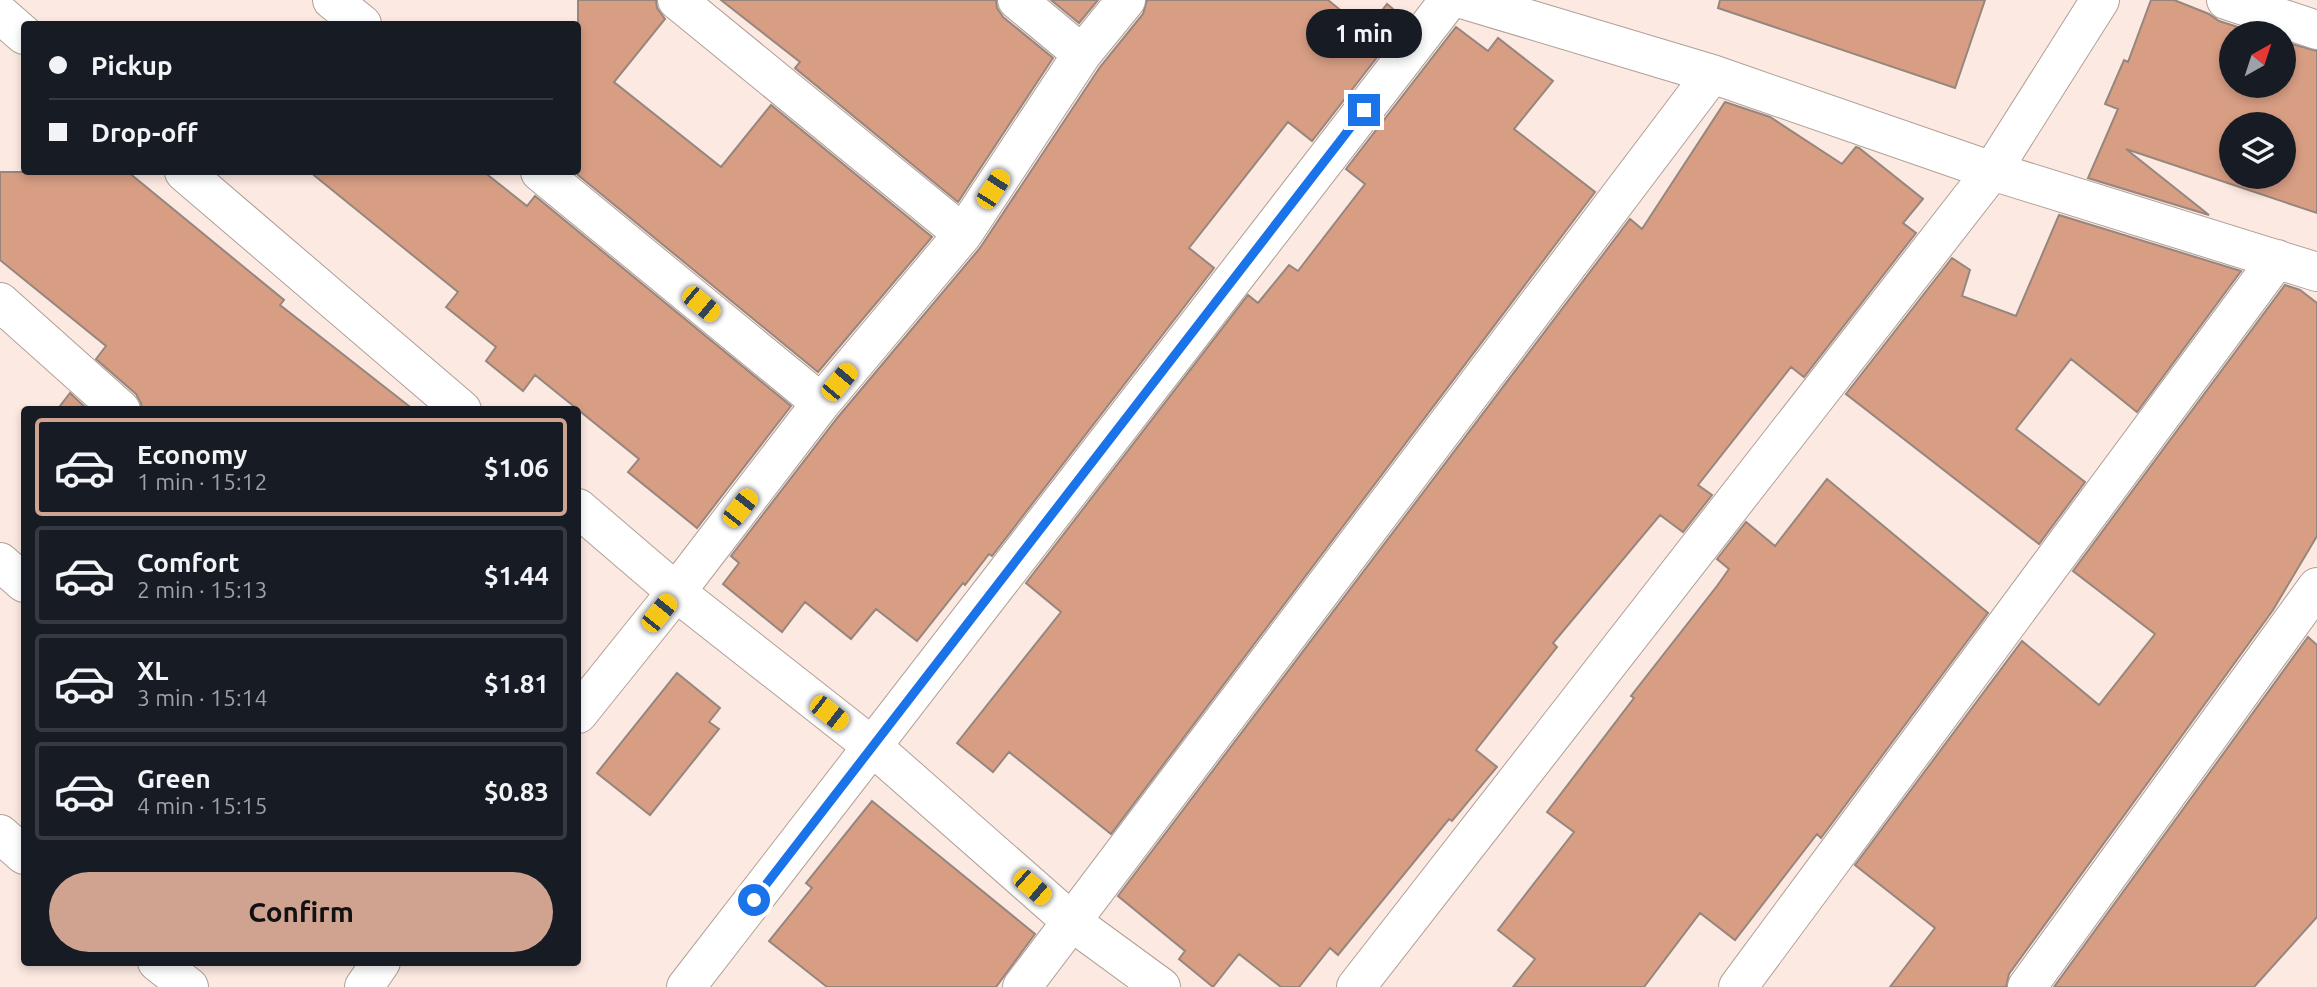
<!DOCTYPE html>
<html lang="en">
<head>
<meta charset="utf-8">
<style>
	:root { --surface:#171b24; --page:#20242c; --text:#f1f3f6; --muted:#9ea1a6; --line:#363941; --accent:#d0a391 }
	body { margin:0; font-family:Ubuntu,sans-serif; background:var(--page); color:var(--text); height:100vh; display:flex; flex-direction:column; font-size:26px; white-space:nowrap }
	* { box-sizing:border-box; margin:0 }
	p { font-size:23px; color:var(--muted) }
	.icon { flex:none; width:38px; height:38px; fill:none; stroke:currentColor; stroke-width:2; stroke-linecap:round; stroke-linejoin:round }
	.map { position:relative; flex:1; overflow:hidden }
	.panel { position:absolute; left:21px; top:406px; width:560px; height:560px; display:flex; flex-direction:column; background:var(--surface); border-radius:7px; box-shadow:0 4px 10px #0003 }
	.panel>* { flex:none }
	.hud { position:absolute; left:21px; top:21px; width:560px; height:154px; border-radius:7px; box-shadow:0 4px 10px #0003; display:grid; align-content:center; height:154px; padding:0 28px; background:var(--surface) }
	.needle { width:46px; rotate:39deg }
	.controls { position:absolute; left:2219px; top:21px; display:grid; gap:14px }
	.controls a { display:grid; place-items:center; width:77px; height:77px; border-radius:50%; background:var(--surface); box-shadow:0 4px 10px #0003; font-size:35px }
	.end { position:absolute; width:32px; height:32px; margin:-16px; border:9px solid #1a73e8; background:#fff; box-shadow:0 0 0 4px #fff }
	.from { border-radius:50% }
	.bubble { position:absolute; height:49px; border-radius:24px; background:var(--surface); box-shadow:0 4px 10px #0003; font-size:23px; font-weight:700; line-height:49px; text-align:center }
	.car { position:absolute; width:21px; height:42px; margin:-21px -10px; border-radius:9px; box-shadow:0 0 5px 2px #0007; background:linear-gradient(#f5c518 24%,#345 0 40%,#f5c518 0 76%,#345 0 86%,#f5c518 0) }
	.hud b { display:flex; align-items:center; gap:24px; height:66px; font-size:26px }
	.hud b+b { border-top:2px solid var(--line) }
	.hud i { width:18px; height:18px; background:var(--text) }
	ul { padding:12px 0 0; list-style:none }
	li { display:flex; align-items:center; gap:21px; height:98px; margin:0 14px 10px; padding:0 14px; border:4px solid var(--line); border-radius:7px }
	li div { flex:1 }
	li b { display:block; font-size:26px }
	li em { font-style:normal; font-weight:700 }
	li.current { border-color:var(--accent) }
	li>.icon { width:63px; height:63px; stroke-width:1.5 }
	.button { display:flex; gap:14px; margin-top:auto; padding:14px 28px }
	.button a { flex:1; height:80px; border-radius:42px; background:var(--accent); color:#111; font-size:28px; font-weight:700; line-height:80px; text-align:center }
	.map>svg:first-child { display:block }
	.building { fill:#d89e84; stroke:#96867e; stroke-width:2; fill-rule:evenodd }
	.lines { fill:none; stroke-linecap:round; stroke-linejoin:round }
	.minor-casing { stroke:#b09f97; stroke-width:40 }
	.minor { stroke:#fff; stroke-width:38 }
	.route { stroke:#1a73e8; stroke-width:9 }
</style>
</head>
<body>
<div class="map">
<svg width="2317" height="987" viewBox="0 0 2317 987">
	<rect width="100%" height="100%" fill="#fce9e1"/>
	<path class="building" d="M 578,0 L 656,0 L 657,8 L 665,19 L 614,82 L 721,167 L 771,105 L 932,237 L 818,372 L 578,175 Z
		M 721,0 L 996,0 L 997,8 L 1003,17 L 1053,58 L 958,202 L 795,68 L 800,62 Z
		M 1051,0 L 1098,0 L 1079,23 Z
		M 1147,0 L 1328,0 L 1366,31 L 1387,4 L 1406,20 L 1312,141 L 1288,122 L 1189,248 L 1214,268 L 992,556 L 989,554 L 965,585 L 963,583 L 917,641 L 876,609 L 851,639 L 805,602 L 782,632 L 723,584 L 739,563 L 731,556 L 838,417 L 980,248 L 1100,67 L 1143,14 Z
		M 1720,0 L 1985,0 L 1955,88 L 1718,8 Z
		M 2151,0 L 2174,0 L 2209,14 L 2219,21 L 2257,33 L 2231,33 L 2231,86 L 2284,86 L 2284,42 L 2317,51 L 2317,213 L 2126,149 L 2209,215 L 2088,178 L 2118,109 L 2105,104 L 2124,60 L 2128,62 ZM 2231,124 L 2284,124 L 2284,177 L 2231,177 Z
		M 1456,27 L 1488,51 L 1498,38 L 1553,81 L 1514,129 L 1595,192 L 1111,834 L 1009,752 L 993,772 L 957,743 L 1061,612 L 1026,583 L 1248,295 L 1258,303 L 1289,265 L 1298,271 L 1365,184 L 1346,169 Z
		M 1725,102 L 1770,117 L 1842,164 L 1856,147 L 1859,148 L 1923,199 L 1903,223 L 1916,233 L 1804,377 L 1791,367 L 1698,485 L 1712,495 L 1683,532 L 1660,515 L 1553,643 L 1557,647 L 1476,750 L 1497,767 L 1452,821 L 1449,819 L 1338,955 L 1330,948 L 1299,987 L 1281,987 L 1239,954 L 1213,987 L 1179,959 L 1185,951 L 1118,896 L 1630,219 L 1642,229 Z
		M 0,172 L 128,172 L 284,300 L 280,305 L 414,410 L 142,410 L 141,403 L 136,394 L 96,359 L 106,346 L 0,260 Z
		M 310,172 L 484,172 L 527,206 L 535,196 L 791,406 L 697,528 L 628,472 L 639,459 L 535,375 L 523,391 L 486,361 L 496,347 L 446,307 L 458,292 Z
		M 2059,215 L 2241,271 L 2137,412 L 2071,359 L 2016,429 L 2085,482 L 2039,544 L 1846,394 L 1952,258 L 1970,270 L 1962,296 L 2016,316 Z
		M 2285,285 L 2300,290 L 2317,303 L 2317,536 L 2273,610 L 2009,974 L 2006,987 L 1890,987 L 1935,928 L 1855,865 L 2022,641 L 2099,705 L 2155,634 L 2073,571 Z
		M 70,393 L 88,410 L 57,410 Z
		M 1827,479 L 1988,613 L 1821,838 L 1817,834 L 1735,940 L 1700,913 L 1644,987 L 1513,987 L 1535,959 L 1498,930 L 1574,832 L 1547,812 L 1634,698 L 1631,696 L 1717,586 L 1729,569 L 1717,559 L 1746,522 L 1775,546 Z
		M 2308,637 L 2317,645 L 2317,917 L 2254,987 L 2054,987 Z
		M 677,673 L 720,708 L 709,722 L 719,729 L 650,815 L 597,773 Z
		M 872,801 L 1035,934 L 996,987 L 827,987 L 769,941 L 812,888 L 806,883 Z"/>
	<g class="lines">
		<g class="minor-casing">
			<path id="minor" d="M 332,0 L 362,24
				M 677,0 L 963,234
				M 1017,0 L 1082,54
				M 1465,0 L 1712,74 L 1992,171 L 2317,272
				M 2226,0 L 2317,30
				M 0,14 L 24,35
				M 184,172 L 462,410
				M 540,172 L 821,403
				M 0,302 L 121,410
				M 578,508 L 676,592 L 873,747 L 1072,922 L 1161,987
				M 0,562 L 24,583
				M 578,714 L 676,592 L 821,403 L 963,234 L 1082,54 L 1126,0
				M 0,834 L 24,855
				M 157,962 L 189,987
				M 364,987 L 381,962
				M 686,987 L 1449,0
				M 1022,987 L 1712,74
				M 1356,987 L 1992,171 L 2100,0
				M 1738,987 L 2277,259
				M 2027,987 L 2317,587"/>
		</g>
		<use href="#minor" class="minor"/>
	</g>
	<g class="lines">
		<path class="route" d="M 754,900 L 1364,110"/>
	</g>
</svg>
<div class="controls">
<a><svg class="needle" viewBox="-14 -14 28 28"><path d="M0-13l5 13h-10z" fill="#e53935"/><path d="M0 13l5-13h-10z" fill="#9ea1a6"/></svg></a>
<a><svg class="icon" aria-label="layers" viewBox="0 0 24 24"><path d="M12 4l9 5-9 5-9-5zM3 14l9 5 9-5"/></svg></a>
</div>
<i class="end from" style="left:754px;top:900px"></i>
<i class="end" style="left:1364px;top:110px"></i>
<div class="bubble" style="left:1306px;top:9px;width:116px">1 min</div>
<i class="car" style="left:993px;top:189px;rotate:33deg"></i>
<i class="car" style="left:701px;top:304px;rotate:130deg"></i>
<i class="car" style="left:839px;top:382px;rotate:40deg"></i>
<i class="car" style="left:740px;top:508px;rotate:38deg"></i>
<i class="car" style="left:659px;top:613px;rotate:39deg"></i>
<i class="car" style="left:829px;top:713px;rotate:128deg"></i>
<i class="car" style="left:1032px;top:887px;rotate:131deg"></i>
<div class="hud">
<b><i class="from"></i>Pickup</b>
<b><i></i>Drop-off</b>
</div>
<section class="panel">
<ul>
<li class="current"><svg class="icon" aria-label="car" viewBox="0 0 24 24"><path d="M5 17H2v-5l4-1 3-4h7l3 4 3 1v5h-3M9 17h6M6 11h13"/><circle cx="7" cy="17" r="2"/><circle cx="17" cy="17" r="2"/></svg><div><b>Economy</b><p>1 min · 15:12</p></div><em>$1.06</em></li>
<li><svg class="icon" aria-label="car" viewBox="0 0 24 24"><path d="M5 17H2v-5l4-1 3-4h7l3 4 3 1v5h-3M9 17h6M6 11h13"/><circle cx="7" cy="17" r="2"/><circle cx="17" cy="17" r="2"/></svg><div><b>Comfort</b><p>2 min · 15:13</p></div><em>$1.44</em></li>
<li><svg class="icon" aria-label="car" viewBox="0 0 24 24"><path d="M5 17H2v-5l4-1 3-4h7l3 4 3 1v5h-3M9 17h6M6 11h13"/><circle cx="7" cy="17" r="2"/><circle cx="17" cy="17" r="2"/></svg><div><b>XL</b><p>3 min · 15:14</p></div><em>$1.81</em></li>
<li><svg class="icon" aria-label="car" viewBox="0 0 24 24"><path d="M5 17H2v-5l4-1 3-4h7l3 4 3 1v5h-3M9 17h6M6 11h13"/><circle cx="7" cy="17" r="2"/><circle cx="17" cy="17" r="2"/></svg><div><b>Green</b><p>4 min · 15:15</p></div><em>$0.83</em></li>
</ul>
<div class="button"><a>Confirm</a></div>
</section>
</div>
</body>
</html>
